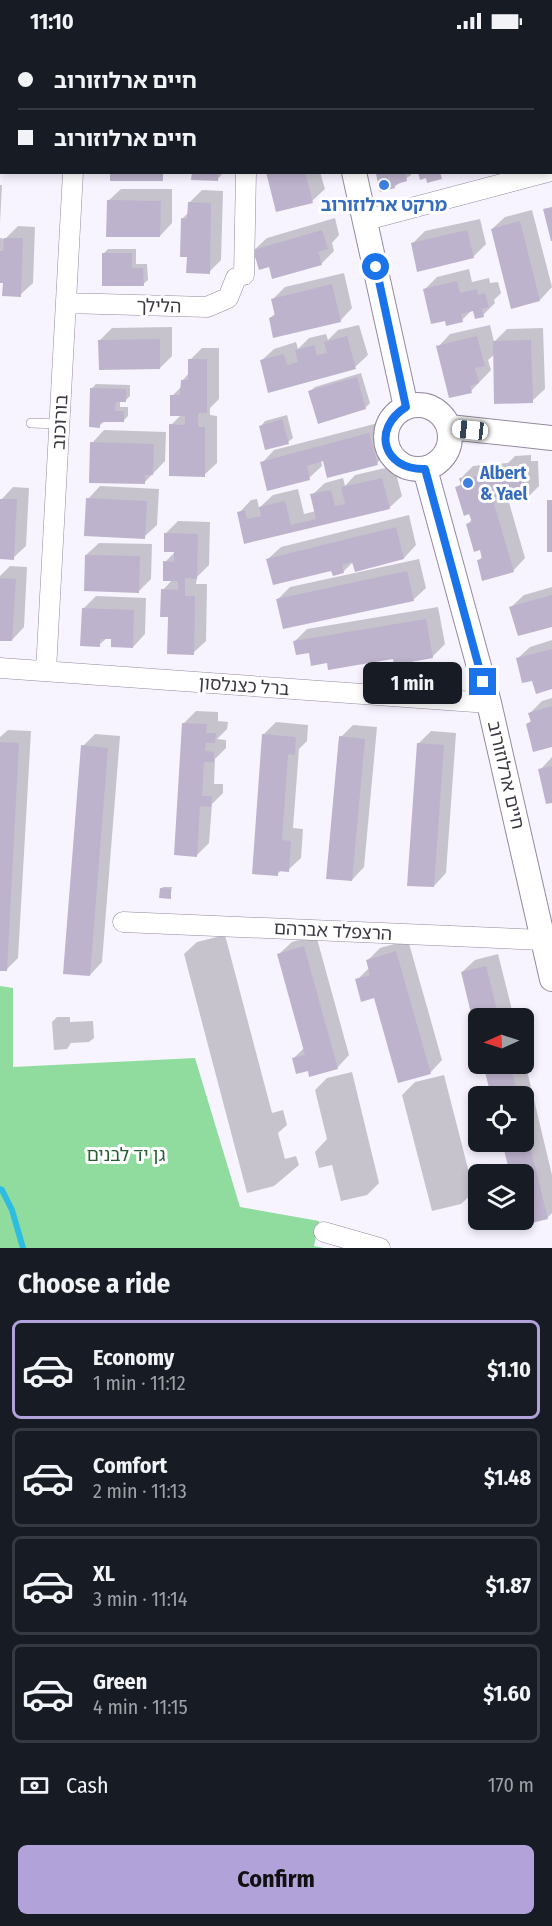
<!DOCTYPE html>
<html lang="en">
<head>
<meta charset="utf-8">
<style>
	:root { --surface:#171b24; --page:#242831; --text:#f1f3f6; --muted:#9ea1a6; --line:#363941; --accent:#b2a2da }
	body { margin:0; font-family:"Fira Sans Condensed","Noto Sans Hebrew",sans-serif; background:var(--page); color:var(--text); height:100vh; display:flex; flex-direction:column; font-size:22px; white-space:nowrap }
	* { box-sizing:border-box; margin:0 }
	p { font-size:20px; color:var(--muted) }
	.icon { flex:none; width:33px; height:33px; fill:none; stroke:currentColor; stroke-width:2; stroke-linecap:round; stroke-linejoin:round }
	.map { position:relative; height:1206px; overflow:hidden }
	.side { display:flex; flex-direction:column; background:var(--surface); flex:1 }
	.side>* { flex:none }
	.hud { position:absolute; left:0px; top:0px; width:552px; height:132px; box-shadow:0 3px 9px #0003; display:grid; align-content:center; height:132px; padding:0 18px; background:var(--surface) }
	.needle { width:39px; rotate:267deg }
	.buttons { position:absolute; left:468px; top:966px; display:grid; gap:12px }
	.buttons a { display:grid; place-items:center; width:66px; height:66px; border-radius:9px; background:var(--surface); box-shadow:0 3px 9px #0003; font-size:30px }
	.end { position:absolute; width:27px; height:27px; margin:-14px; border:8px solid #1a73e8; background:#fff; box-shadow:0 0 0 3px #fff }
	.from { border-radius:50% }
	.bubble { position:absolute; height:42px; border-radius:9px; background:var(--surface); box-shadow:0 3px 9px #0003; font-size:20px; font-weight:700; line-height:42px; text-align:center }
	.car { position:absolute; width:18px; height:36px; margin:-18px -9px; border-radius:8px; box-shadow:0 0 4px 2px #0007; background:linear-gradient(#fff 24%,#345 0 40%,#fff 0 76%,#345 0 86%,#fff 0) }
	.hud b { display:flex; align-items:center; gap:21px; height:57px; font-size:22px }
	.hud b+b { border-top:2px solid var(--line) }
	.hud i { width:15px; height:15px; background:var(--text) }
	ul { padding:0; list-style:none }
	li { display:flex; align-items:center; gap:18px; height:99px; margin:0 12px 9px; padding:0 6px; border:3px solid var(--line); border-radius:9px }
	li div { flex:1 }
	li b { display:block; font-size:22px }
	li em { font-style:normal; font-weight:700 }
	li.selected { border-color:var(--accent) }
	li>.icon { width:54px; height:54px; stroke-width:1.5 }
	h2 { padding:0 18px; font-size:27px; line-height:72px }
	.pay { display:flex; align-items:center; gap:15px; height:66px; padding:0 18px; font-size:22px }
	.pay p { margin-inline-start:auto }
	.primary-button { display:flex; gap:12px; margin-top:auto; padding:12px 18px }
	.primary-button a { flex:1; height:69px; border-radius:9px; background:var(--accent); color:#111; font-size:24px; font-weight:700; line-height:69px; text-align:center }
	.status { display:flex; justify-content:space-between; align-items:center; height:42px; padding:0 30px; background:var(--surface); direction:ltr }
	.status svg { height:16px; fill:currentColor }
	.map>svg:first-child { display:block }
	.green { fill:#90dc9e }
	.shadow { fill:#0003 }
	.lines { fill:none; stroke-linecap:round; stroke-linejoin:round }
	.stream { stroke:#2dbde1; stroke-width:6 }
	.building { fill:#beb3cd }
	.service-casing { stroke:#9489a1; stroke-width:10 }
	.minor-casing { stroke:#9489a1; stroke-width:21 }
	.tertiary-casing { stroke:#9489a1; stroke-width:26 }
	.service { stroke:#fff; stroke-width:9 }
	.minor { stroke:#fff; stroke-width:20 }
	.tertiary { stroke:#fff; stroke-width:24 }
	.route { stroke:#1a73e8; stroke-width:8 }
	.shop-dot { fill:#3f7fe0; stroke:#fff; stroke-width:2 }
	.labels { text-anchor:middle; stroke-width:6; stroke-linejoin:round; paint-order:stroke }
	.shop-label { font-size:18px; font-weight:bold; fill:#366cbe; stroke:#fff }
	.street-label { font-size:18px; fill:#3c3742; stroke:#fff }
	.park-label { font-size:18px; fill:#255e33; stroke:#fff }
</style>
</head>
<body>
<div class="status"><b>11:10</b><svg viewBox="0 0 49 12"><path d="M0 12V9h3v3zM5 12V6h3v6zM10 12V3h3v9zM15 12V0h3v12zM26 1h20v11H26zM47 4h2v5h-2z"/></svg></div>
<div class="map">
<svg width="552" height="1206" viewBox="0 0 552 1206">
	<rect width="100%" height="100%" fill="#f8f4ff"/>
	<path class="green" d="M 0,944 L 13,946 L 13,1025 L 195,1016 L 240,1165 L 319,1179 L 314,1204 L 324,1206 L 0,1206 Z"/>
	<path class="shadow" d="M 115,0 L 183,0 L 183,2 L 115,2 Z
		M 200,0 L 236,0 L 200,2 Z
		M 376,0 L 459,0 L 459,2 L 374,2 Z
		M 550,53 L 552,58 L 550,110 Z
		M 0,67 L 2,130 L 0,132 Z
		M 193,130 L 224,130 L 217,138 Z
		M 267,130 L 320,130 L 325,147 L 312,159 Z
		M 379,130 L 411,130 L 411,133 L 394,145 Z
		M 0,143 L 2,143 L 0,181 Z
		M 121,147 L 172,147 L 172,181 L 160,194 L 108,159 Z
		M 202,148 L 223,149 L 221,218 L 209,230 L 188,214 L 182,177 L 189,170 L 189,161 Z
		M 532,168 L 552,245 L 540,258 L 492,187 L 505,175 Z
		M 335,176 L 339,193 L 332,201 L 334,209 L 321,222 L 270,223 L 254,208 L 267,196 Z
		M 480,177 L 486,202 L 473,215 L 412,202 L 425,189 Z
		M 18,184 L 35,185 L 33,241 L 20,253 L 4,239 L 0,239 L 0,196 L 5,197 Z
		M 108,207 L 136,207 L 136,222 L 147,222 L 148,238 L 143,242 L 103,212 Z
		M 469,227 L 472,240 L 489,236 L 490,241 L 498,240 L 501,251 L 494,258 L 495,261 L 483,273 L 474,266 L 462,278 L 424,248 L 437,235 Z
		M 344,231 L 352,266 L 340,279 L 270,276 L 276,271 L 273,257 L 285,245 Z
		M 359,283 L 368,313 L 355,325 L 269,349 L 261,319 L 274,307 L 296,300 L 298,307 L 309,296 L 326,292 L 328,298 L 338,288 Z
		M 490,283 L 494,300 L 507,287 L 543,286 L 545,347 L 532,359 L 495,312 L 488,318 L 491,328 L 471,349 L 438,305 L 450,292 Z
		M 172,285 L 172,314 L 160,326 L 100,298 L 112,286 Z
		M 202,306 L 219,306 L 219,357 L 210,366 L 210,373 L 217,374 L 217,421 L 204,433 L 171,383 L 182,372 L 172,354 L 182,344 L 182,339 L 189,331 L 190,318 Z
		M 361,331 L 370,361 L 365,366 L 310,349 L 315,345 Z
		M 96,342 L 130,343 L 130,354 L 125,359 L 120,359 L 120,365 L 128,365 L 128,374 L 123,379 L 105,379 L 99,384 L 91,347 Z
		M 287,373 L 293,396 L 288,400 L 261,384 L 265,379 Z
		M 382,380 L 389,409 L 377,421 L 324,417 L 321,418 L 322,424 L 309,436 L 262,421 L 274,408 Z
		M 104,388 L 166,390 L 165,419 L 144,441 L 92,401 Z
		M 531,413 L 531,419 L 538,419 L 539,444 L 527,456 L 508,457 L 525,516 L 513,529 L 478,519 L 483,514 L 468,482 L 472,477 L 457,446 L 462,441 L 461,436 L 473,424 L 508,421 L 515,414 Z
		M 394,424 L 402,454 L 389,466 L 246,500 L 239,471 L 251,458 L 257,457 L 259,466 L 273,453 L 298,447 L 304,472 L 316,469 L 312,453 L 325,441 L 343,436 L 345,444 L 355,433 Z
		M 100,444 L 159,447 L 157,483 L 144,495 L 88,457 Z
		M 13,445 L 29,446 L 26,504 L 13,516 L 0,516 L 0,459 Z
		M 409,473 L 416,503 L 404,516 L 354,519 L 343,530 L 268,517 L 281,505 Z
		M 178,479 L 210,480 L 209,523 L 197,535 L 196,542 L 207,542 L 206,599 L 193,611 L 169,573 L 163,548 L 173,537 L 165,520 L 176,509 L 166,491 Z
		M 99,501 L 152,502 L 151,537 L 139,549 L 86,513 Z
		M 419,517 L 426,546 L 413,558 L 278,557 L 290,545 Z
		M 10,524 L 27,525 L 24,585 L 12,598 L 0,597 L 0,534 Z
		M 552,545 L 552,583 L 511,565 L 524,553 Z
		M 96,554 L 146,556 L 145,592 L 133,605 L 112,596 L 107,596 L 99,603 L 83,567 Z
		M 438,565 L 445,602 L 432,615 L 328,619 L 295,599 L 307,587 Z
		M 552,598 L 552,646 L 533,637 L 517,617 L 530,605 Z
		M 552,656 L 552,704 L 527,682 L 532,678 L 530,671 L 542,659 Z
		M 196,669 L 218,670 L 218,679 L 228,680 L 227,687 L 217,697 L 226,698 L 226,706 L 215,717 L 214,742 L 223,742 L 223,751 L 212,762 L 209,801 L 197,813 L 184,681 Z
		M 276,680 L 308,683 L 307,699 L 299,707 L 293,786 L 303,787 L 301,816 L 288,828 L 282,828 L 277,832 L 263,693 Z
		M 353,683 L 377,685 L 364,825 L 352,838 L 341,695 Z
		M 8,688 L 31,689 L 18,916 L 6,928 L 0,928 L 0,695 Z
		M 431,689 L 456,691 L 446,831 L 434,844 L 418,702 Z
		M 95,692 L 120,694 L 102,920 L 90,933 L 83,704 Z
		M 552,715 L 552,759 L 540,728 Z
		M 163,845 L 172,845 L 170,855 L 161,847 Z
		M 225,893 L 272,1071 L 283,1068 L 287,1083 L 278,1091 L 285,1117 L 296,1114 L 299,1123 L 274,1144 L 247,1151 L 184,912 L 197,900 Z
		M 316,893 L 349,1013 L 337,1026 L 309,1027 L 293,1017 L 305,1005 L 279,912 L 292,900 Z
		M 408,898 L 442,1018 L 430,1031 L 375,954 L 357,938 L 370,925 L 368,918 L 380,906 Z
		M 498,912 L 514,976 L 478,976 L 478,997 L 462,930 L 475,918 Z
		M 57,975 L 70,975 L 70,980 L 93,979 L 94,996 L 89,1000 L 71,1001 L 67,1007 L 54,1008 L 52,980 Z
		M 524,1016 L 552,1133 L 552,1171 L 547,1176 L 524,1181 L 524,1132 L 512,1132 L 504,1100 L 524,1100 L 524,1054 L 493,1054 L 485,1022 L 524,1022 Z
		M 352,1030 L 379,1141 L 367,1153 L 341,1159 L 332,1123 L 319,1126 L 315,1110 L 327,1097 L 315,1048 L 327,1036 Z
		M 444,1033 L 474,1150 L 461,1162 L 432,1169 L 402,1053 L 415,1040 Z"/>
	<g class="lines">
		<path class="stream" d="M 0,1147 L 2,1148 L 12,1168 L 23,1206"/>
	</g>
	<path class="building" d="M 110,130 L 163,130 L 163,139 L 110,139 Z
		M 192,130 L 218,130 L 218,139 L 191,138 Z
		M 266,130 L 305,130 L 313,161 L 276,170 Z
		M 380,130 L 405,130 L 407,139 L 394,143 L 395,146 L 380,150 L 376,132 Z
		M 418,130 L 440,130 L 442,137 L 427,141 L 426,136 L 420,138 Z
		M 107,158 L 161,159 L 160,195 L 106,195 Z
		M 188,160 L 211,161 L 210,232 L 186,231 L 187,215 L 180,215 L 181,176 L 187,177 Z
		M 552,165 L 552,199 L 551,199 L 543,167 Z
		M 520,179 L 540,259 L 511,267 L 491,187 Z
		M 322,188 L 328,207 L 318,210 L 322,223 L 272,237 L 269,225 L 259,228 L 253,208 Z
		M 467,188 L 474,216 L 417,230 L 411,201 Z
		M 4,196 L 23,196 L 21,255 L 2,254 L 3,241 L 0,241 L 0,209 L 3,209 Z
		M 102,211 L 132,211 L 132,226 L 143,226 L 144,244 L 102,244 Z
		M 457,239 L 460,251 L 477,247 L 478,253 L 485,251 L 489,265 L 482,267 L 484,275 L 475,277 L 473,269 L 461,272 L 463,280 L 446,284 L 445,279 L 431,282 L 423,247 Z
		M 332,242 L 341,280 L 273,296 L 269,276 L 275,274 L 271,257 Z
		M 347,294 L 356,327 L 268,351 L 260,318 L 284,312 L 287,323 L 298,320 L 295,308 L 314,303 L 317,313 L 327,311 L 324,300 Z
		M 477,294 L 485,324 L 475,326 L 479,341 L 470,344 L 472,351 L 449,356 L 436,304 Z
		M 160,297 L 160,327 L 99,328 L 98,298 Z
		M 531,298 L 533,361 L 494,362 L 493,299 Z
		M 188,317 L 207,317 L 207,371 L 198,371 L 198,385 L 205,385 L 205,435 L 169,434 L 169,382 L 185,383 L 185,374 L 170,374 L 170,353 L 180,353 L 181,338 L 188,338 Z
		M 357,335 L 366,367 L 318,382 L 308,349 Z
		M 90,346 L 126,347 L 126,360 L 116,360 L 115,369 L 124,369 L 124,380 L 100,380 L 100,386 L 89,385 Z
		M 282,377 L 289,402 L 265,408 L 259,384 Z
		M 369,391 L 378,423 L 327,436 L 323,419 L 307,424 L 310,438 L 267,449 L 260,420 Z
		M 90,400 L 154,402 L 153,433 L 145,433 L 145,442 L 89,441 Z
		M 519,424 L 519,431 L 526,430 L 528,458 L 509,459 L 508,454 L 492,455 L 514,530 L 482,539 L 477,518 L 482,517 L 480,508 L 474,510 L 466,482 L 472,480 L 469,472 L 464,474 L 455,445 L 461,443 L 459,436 L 502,432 L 501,425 Z
		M 382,436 L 390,467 L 244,502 L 237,470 L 245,468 L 247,477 L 261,474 L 259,465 L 285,459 L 291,483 L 316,477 L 310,452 L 331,448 L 335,464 L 345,462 L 341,445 Z
		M 86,456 L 147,459 L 145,497 L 84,494 Z
		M 0,457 L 17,457 L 14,518 L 0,517 Z
		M 547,458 L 552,458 L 552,510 L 547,510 Z
		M 396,485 L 404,517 L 355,530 L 352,520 L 342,523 L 344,531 L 333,534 L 331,529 L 273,543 L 266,517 Z
		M 164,491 L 198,492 L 197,537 L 185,536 L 185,554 L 195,554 L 194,613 L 167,612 L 168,575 L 160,575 L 161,547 L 178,548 L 178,539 L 163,539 L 163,519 L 174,520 L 174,510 L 164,510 Z
		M 85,513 L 140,514 L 139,551 L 84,549 Z
		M 407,529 L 414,559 L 283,587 L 276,557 Z
		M 0,536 L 16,537 L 12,599 L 0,599 Z
		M 552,553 L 552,585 L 518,594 L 509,565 Z
		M 82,566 L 134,568 L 133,606 L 111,605 L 111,597 L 100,597 L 100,605 L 80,604 Z
		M 426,577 L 433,616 L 394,623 L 393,617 L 328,628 L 327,621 L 311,624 L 309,611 L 296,613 L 293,599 Z
		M 552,607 L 552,647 L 536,652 L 532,639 L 522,641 L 516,616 Z
		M 552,664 L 552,705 L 533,710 L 526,682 L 531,680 L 528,671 Z
		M 182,681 L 207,682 L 206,691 L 216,691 L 215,701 L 206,701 L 205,709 L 214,710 L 214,720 L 204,720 L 202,754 L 212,754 L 211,765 L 200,764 L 197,815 L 174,813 Z
		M 262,692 L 296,695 L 295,713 L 288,712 L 282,798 L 291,799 L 289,830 L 278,829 L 278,834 L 252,832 Z
		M 339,694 L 365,697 L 352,839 L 326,837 Z
		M 0,700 L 19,701 L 7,929 L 0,929 Z
		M 417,701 L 444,703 L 434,845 L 407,844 Z
		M 81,703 L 108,706 L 90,934 L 63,932 Z
		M 552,724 L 552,761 L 546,762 L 538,727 Z
		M 160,846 L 171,847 L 171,857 L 159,856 Z
		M 304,904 L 338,1027 L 309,1035 L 308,1029 L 296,1032 L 292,1016 L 305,1013 L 277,912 Z
		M 396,909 L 431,1032 L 398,1041 L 374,956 L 361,960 L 355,937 L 370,933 L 366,918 Z
		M 486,924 L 499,976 L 478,976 L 478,1000 L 461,930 Z
		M 483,1022 L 510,1022 L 518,1054 L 491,1054 Z
		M 524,1081 L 548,1177 L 523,1183 L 524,1132 L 510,1132 L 502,1100 L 524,1100 Z"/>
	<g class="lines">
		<g class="service-casing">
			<path id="service" d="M 31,381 L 60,382"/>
		</g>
		<g class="minor-casing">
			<path id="minor" d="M 80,2 L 80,0
				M 366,178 L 547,130
				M 244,233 L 246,130
				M 66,261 L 207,265 L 228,256 L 236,236
				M 0,626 L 489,661
				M 46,629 L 73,130
				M 123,880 L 543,898
				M 324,1190 L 380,1206"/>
		</g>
		<g class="tertiary-casing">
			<path id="tertiary" d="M 321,0 L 322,2
				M 354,130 L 406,365
				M386 395a32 32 0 1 1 64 0a32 32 0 1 1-64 0Z
				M 449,385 L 552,396
				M 425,427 L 489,661 L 552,937"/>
		</g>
		<use href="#service" class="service"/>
		<use href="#minor" class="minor"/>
		<use href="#tertiary" class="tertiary"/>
	</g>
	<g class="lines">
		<path class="route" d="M 376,225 L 406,365 C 371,387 383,428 425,427 L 483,640"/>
	</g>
	<g class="shop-dot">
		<circle cx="384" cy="143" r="6"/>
		<circle cx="468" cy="441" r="6"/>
	</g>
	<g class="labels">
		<g class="shop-label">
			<text x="384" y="169">מרקט ארלוזורוב</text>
			<text x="480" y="437" text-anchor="start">Albert<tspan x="480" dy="21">&amp; Yael</tspan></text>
		</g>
		<g class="street-label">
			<text transform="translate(159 264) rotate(1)" y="6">הלילך</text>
			<text transform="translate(60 380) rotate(-87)" y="6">בורוכוב</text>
			<text transform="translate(244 644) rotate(4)" y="6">ברל כצנלסון</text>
			<text transform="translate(506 733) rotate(77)" y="6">חיים ארלוזורוב</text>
			<text transform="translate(333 889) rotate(3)" y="6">הרצפלד אברהם</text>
		</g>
		<g class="park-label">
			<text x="126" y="1119">גן יד לבנים</text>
		</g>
	</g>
</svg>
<div class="buttons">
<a><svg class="needle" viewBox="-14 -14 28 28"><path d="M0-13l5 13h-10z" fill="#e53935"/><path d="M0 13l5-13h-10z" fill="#9ea1a6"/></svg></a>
<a><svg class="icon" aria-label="locate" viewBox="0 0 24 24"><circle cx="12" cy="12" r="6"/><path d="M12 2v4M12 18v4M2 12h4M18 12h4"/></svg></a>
<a><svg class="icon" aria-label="layers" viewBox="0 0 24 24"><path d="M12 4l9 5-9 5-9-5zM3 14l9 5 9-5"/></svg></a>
</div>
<i class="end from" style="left:376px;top:225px"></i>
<i class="end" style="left:483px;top:640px"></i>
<div class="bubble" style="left:363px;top:620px;width:99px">1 min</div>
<i class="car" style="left:470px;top:388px;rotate:276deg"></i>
<div class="hud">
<b><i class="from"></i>חיים ארלוזורוב</b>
<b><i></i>חיים ארלוזורוב</b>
</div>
</div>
<section class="side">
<h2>Choose a ride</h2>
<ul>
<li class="selected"><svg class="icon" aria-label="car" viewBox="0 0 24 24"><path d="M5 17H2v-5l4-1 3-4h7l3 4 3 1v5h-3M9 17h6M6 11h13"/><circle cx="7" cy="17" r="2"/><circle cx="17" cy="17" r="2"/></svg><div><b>Economy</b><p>1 min · 11:12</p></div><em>$1.10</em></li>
<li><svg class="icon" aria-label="car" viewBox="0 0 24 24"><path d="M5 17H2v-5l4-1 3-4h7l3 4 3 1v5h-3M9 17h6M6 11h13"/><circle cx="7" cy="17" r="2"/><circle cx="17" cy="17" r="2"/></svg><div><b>Comfort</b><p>2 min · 11:13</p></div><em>$1.48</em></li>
<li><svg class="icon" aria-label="car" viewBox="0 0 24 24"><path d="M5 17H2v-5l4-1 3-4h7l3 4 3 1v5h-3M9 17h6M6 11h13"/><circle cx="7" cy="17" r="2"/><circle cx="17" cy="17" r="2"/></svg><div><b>XL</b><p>3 min · 11:14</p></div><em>$1.87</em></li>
<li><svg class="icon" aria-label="car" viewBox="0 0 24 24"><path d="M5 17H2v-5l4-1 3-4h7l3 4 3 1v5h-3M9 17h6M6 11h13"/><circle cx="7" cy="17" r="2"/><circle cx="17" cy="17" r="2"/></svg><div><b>Green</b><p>4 min · 11:15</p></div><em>$1.60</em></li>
</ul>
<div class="pay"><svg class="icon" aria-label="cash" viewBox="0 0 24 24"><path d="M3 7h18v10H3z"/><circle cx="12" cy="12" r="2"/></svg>Cash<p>170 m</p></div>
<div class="primary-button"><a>Confirm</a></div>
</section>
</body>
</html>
